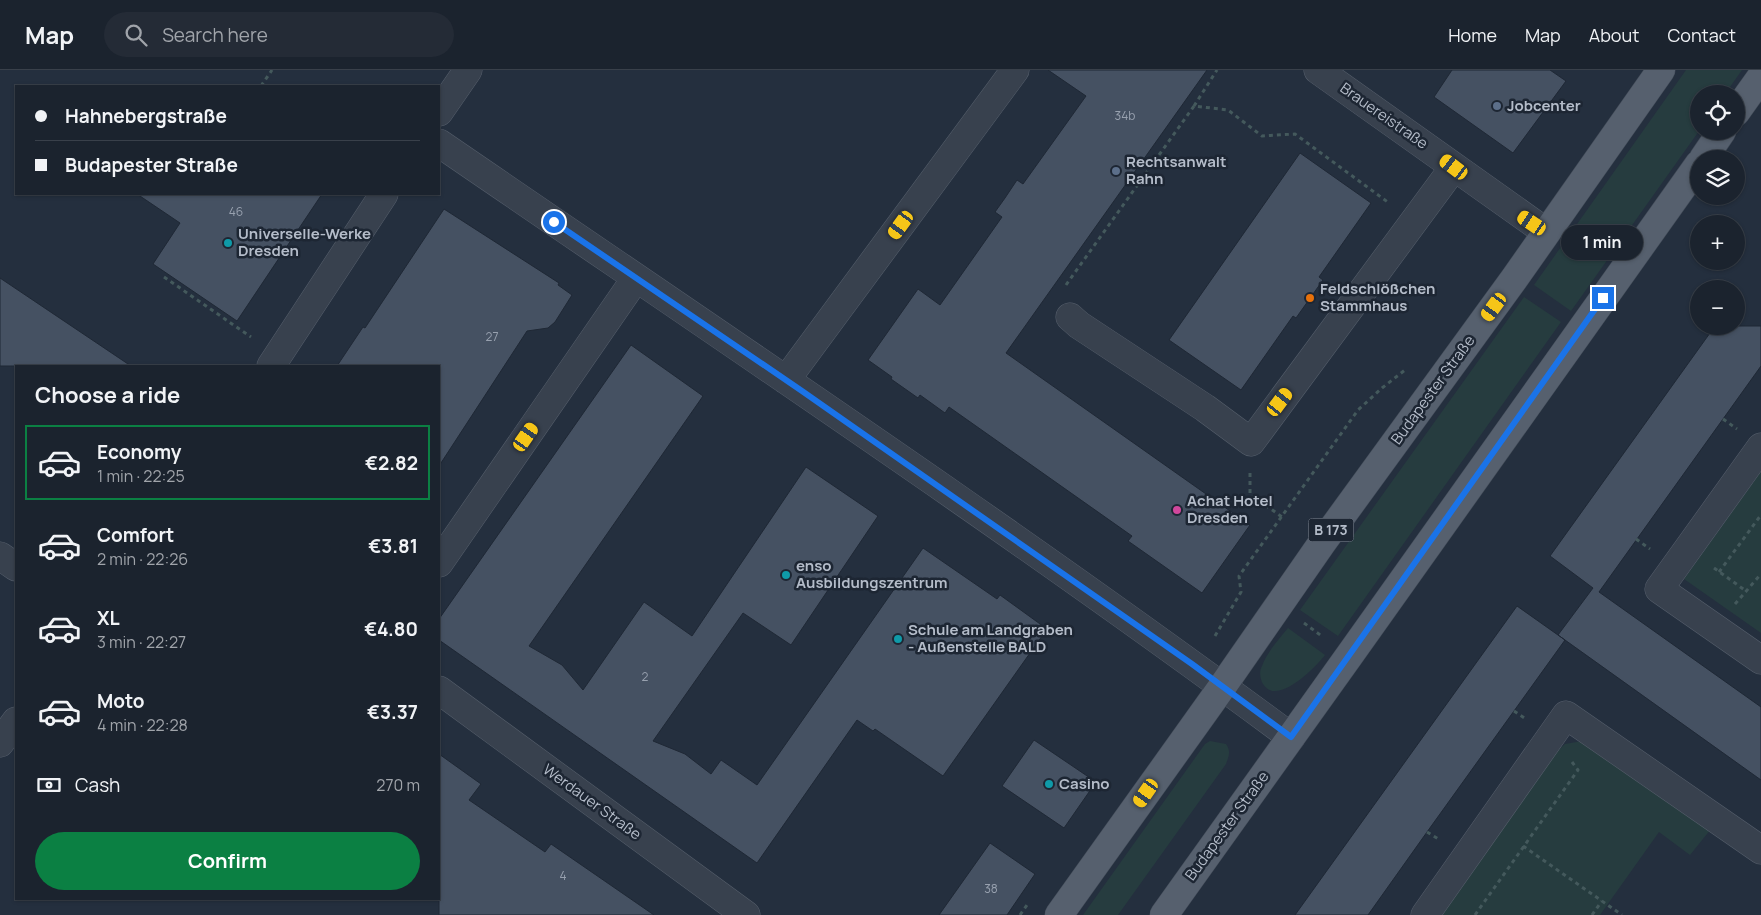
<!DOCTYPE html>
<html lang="en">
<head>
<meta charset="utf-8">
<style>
	:root { --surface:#1b232e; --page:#242b36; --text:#f1f3f6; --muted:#a0a4aa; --line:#39404a; --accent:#0b8043 }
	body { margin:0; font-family:Manrope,sans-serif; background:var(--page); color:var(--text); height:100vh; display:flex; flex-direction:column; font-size:19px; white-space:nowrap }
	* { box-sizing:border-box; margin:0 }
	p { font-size:16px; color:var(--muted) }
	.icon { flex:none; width:28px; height:28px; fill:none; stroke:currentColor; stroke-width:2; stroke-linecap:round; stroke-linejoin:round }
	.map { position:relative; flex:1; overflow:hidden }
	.side { position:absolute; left:15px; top:295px; width:425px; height:535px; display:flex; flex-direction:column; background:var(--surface); border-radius:0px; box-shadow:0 1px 4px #0004,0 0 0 1px var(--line) }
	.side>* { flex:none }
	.banner { position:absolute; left:15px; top:15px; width:425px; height:110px; border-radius:0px; box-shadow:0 1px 4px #0004,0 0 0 1px var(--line); display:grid; align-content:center; height:110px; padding:0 20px; background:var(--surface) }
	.fabs { position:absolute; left:1690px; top:15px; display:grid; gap:10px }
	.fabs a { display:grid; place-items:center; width:55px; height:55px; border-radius:50%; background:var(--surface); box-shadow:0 1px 4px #0004,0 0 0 1px var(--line); font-size:25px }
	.end { position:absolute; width:22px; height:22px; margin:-11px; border:6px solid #1a73e8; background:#fff; box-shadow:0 0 0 2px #fff }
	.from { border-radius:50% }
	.bubble { position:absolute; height:35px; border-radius:18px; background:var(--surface); box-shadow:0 1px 4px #0004,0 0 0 1px var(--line); font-size:16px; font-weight:700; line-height:35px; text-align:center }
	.car { position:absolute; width:15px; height:30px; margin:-15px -8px; border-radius:6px; box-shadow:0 0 4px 1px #0007; background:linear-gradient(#f5c518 24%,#345 0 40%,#f5c518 0 76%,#345 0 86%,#f5c518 0) }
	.banner b { display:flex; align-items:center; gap:18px; height:48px; font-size:19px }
	.banner b+b { border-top:1px solid var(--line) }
	.banner i { width:12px; height:12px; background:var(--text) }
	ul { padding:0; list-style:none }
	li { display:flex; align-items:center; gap:15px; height:75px; margin:0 10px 8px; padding:0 10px; border:2px solid transparent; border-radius:0px }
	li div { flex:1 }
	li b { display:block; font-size:19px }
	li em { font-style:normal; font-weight:700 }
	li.active { border-color:var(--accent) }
	li>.icon { width:45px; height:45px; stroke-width:1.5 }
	h2 { padding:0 20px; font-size:22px; line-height:60px }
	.pay { display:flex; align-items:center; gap:12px; height:55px; padding:0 20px; font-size:19px }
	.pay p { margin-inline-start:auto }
	.primary-button { display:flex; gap:10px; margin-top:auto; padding:10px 20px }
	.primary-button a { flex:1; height:58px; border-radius:30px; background:var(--accent); color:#fff; font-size:20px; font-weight:700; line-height:58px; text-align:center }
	header { display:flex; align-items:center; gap:30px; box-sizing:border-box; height:70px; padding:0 25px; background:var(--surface); border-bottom:1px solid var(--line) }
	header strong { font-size:24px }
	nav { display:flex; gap:28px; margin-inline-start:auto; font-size:18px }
	.search { width:350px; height:45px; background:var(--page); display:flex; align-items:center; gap:12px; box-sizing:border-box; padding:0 18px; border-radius:28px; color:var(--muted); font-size:19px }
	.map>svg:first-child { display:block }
	.green { fill:#263c3f }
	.building { fill:#455162; stroke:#1f2835 }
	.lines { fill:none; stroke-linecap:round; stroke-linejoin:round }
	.minor-casing { stroke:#565f6c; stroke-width:29 }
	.major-casing { stroke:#414a57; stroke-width:29 }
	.path { stroke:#44595c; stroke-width:3; stroke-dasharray:4 4; stroke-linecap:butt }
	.minor { stroke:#38414e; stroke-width:28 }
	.major { stroke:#56606e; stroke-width:28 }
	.route { stroke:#1a73e8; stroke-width:6 }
	.service-dot { fill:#5c6f8a; stroke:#1d2633; stroke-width:2 }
	.culture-dot { fill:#0f9aa8; stroke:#1d2633; stroke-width:2 }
	.food-dot { fill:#e8710a; stroke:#1d2633; stroke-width:2 }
	.hotel-dot { fill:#d1479c; stroke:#1d2633; stroke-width:2 }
	.labels { text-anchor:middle; stroke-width:5; stroke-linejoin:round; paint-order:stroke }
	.number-label { font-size:12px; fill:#98a1af }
	.shield { fill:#1d2633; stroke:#878f9c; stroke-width:1 }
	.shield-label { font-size:14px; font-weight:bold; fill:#b4bcc9 }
	.poi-label { font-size:15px; font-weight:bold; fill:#b4bcc9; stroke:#1d2633; text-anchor:start }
	.street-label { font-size:15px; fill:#b4bcc9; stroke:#1d2633 }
</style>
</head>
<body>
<header>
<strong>Map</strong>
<div class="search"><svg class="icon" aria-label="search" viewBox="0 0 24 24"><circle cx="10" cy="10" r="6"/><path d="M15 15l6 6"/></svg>Search here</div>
<nav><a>Home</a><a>Map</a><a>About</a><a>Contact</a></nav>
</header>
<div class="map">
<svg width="1761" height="845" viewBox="0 0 1761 845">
	<rect width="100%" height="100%" fill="#242f3e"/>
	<path class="green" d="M 1686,0 L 1742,0 L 1725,24 L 1699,24 L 1699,61 L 1571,241 L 1534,215 Z
		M 1524,227 L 1561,252 L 1338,566 L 1300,540 Z
		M 1761,401 L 1761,563 L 1684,509 Z
		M 1288,558 L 1325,585 C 1316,597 1277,637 1263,614 C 1260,609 1259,601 1262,596 C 1267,582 1279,569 1288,558 Z
		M 1210,671 L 1226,674 C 1231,681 1229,686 1226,694 L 1118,845 L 1083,845 L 1205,674 Z
		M 1582,671 L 1711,759 L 1690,785 L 1659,762 L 1600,845 L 1442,845 L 1551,687 L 1565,674 Z"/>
	<path class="building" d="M 1048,0 L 1207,0 L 1006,283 L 1250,455 L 1202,523 L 1128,471 L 1132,466 L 949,337 L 945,343 L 920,325 L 918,328 L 891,309 L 892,307 L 868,290 L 918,219 L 940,235 L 1002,147 L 995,142 L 1005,128 L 1017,110 L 1023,114 L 1086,26 Z
		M 1452,0 L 1550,0 L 1566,11 L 1513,83 L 1434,27 Z
		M 1300,83 L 1371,133 L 1319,207 L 1323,210 L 1296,248 L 1293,246 L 1241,320 L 1169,270 Z
		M 137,124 L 322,124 L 237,251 L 153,194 L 180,153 Z
		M 444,139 L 559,213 L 558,215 L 572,225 L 555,252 L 548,258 L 527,261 L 439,396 L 439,296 L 337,296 L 363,257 L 365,258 Z
		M 0,208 L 131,296 L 0,296 Z
		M 1715,256 L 1761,256 L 1761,296 L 1599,522 L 1761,637 L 1761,710 L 1558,565 L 1593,518 L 1550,486 Z
		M 631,275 L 703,326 L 529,576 L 562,595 L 583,620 L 644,532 L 692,566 L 806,397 L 878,446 L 791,575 L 743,543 L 653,671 L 685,684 L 711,704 L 721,690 L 757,715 L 923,478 L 997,529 L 1000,525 L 1047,559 L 943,706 L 875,659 L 873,661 L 857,650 L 757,793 L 439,570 L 439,549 Z
		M 1517,536 L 1565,570 L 1427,762 L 1368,845 L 1295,845 Z
		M 1034,670 L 1096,712 L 1064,758 L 1002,716 Z
		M 439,684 L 481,714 L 469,730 L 545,782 L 551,774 L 654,845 L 439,845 Z
		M 990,773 L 1035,804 L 1007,845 L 939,845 Z"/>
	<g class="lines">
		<g class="minor-casing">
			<path id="minor" d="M 1318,0 L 1546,162
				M 439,42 L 468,0
				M 439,73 C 725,269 1013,461 1291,667
				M 1070,247 L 1079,255 L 1205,338 L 1251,372 L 1454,97
				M 271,296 L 384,124
				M 786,310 L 1015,0
				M 1761,377 L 1659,519 L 1761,590
				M 0,486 L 16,497
				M 439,493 L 636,208
				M 439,620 L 746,845
				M 0,673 L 16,651
				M 1425,845 L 1566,645 L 1761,780"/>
		</g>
		<g class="major-casing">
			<path id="major" d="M 1736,42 L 1761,7
				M 1703,89 L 1722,61
				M 1059,845 L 1222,617 L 1322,473 L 1514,209 L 1661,0
				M 1164,845 L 1349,586 L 1699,94"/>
		</g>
		<path class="path" d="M 261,16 L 272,0
			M 1194,36 L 1217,0
			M 164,207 L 251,267
			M 1066,215 L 1194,36 L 1228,40 L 1262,66 L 1295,64 L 1389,133
			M 1723,349 L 1737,359
			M 1250,403 L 1250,424 L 1282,447
			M 1636,469 L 1650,479
			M 1714,498 L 1746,521
			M 1719,502 L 1761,445
			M 1735,534 L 1761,504
			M 1304,553 L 1323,567
			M 1215,566 L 1241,522 L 1239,506 L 1358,340 L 1382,318 L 1405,300
			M 1514,641 L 1526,649
			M 1427,762 L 1440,770
			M 1523,776 L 1622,845
			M 1020,845 L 1027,835
			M 1475,845 L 1578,700 L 1572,692
			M 1592,845 L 1602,831"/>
		<use href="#minor" class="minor"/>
		<use href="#major" class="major"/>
	</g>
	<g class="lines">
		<path class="route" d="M 554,152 L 802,321 L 1192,594 L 1291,667 L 1603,228"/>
	</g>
	<g class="service-dot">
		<circle cx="1497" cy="36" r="5"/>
		<circle cx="1116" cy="101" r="5"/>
	</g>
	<g class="culture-dot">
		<circle cx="228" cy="173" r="5"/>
		<circle cx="786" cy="505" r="5"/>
		<circle cx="898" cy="569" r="5"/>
		<circle cx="1049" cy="714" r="5"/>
	</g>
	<circle class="food-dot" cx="1310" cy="228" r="5"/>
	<circle class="hotel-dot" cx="1177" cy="440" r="5"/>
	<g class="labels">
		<g class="number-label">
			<text x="1125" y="50">34b</text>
			<text x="236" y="146">46</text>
			<text x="492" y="271">27</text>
			<text x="645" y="611">2</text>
			<text x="563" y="810">4</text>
			<text x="991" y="823">38</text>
		</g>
		<rect class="shield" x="1308.5" y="448.5" width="45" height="23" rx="4"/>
		<g class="shield-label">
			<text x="1331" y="465">B 173</text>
		</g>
		<g class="poi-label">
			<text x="1507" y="41">Jobcenter</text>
			<text x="1126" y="97">Rechtsanwalt<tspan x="1126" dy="17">Rahn</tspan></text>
			<text x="238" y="169">Universelle-Werke<tspan x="238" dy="17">Dresden</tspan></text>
			<text x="1320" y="224">Feldschlößchen<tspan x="1320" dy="17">Stammhaus</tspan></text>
			<text x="1187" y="436">Achat Hotel<tspan x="1187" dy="17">Dresden</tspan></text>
			<text x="796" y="501">enso<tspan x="796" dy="17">Ausbildungszentrum</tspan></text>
			<text x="908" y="565">Schule am Landgraben<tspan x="908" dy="17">- Außenstelle BALD</tspan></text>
			<text x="1059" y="719">Casino</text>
		</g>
		<g class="street-label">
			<text transform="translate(1384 46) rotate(35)" y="5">Brauereistraße</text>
			<text transform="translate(1433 320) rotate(-54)" y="5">Budapester Straße</text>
			<text transform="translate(592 732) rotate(36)" y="5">Werdauer Straße</text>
			<text transform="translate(1227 756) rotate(-54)" y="5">Budapester Straße</text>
		</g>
	</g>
</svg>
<div class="fabs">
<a><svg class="icon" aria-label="locate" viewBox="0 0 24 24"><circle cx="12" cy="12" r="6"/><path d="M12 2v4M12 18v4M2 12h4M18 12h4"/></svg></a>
<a><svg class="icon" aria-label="layers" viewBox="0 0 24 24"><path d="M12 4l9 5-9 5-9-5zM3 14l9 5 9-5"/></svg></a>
<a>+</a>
<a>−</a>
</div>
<i class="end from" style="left:554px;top:152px"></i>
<i class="end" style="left:1603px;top:228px"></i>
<div class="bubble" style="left:1561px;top:155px;width:82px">1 min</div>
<i class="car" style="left:1454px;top:97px;rotate:307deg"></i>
<i class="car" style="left:1532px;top:153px;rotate:304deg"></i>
<i class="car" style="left:901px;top:155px;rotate:216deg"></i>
<i class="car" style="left:1494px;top:237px;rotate:216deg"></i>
<i class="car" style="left:1280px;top:332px;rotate:37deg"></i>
<i class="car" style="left:526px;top:367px;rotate:35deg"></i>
<i class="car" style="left:1146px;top:723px;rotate:215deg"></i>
<div class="banner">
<b><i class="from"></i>Hahnebergstraße</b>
<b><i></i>Budapester Straße</b>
</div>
<section class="side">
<h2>Choose a ride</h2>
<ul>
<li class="active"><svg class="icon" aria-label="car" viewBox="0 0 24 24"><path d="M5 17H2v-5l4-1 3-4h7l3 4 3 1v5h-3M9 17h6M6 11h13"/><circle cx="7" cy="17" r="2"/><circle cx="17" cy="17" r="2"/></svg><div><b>Economy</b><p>1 min · 22:25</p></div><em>€2.82</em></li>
<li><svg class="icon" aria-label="car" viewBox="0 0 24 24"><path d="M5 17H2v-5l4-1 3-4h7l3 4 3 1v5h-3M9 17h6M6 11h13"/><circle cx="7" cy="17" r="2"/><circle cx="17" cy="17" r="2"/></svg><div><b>Comfort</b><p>2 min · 22:26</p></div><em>€3.81</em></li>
<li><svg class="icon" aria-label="car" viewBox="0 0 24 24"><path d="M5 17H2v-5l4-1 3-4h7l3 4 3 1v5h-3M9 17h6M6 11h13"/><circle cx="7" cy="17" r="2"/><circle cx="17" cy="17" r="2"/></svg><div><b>XL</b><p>3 min · 22:27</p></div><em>€4.80</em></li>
<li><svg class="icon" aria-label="car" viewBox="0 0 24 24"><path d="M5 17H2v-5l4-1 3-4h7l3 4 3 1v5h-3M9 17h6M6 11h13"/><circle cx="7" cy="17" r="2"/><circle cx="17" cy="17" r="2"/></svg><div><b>Moto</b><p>4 min · 22:28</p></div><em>€3.37</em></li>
</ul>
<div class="pay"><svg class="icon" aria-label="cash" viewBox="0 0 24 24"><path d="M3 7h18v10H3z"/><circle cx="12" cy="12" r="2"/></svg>Cash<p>270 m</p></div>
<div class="primary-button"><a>Confirm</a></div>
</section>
</div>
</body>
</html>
